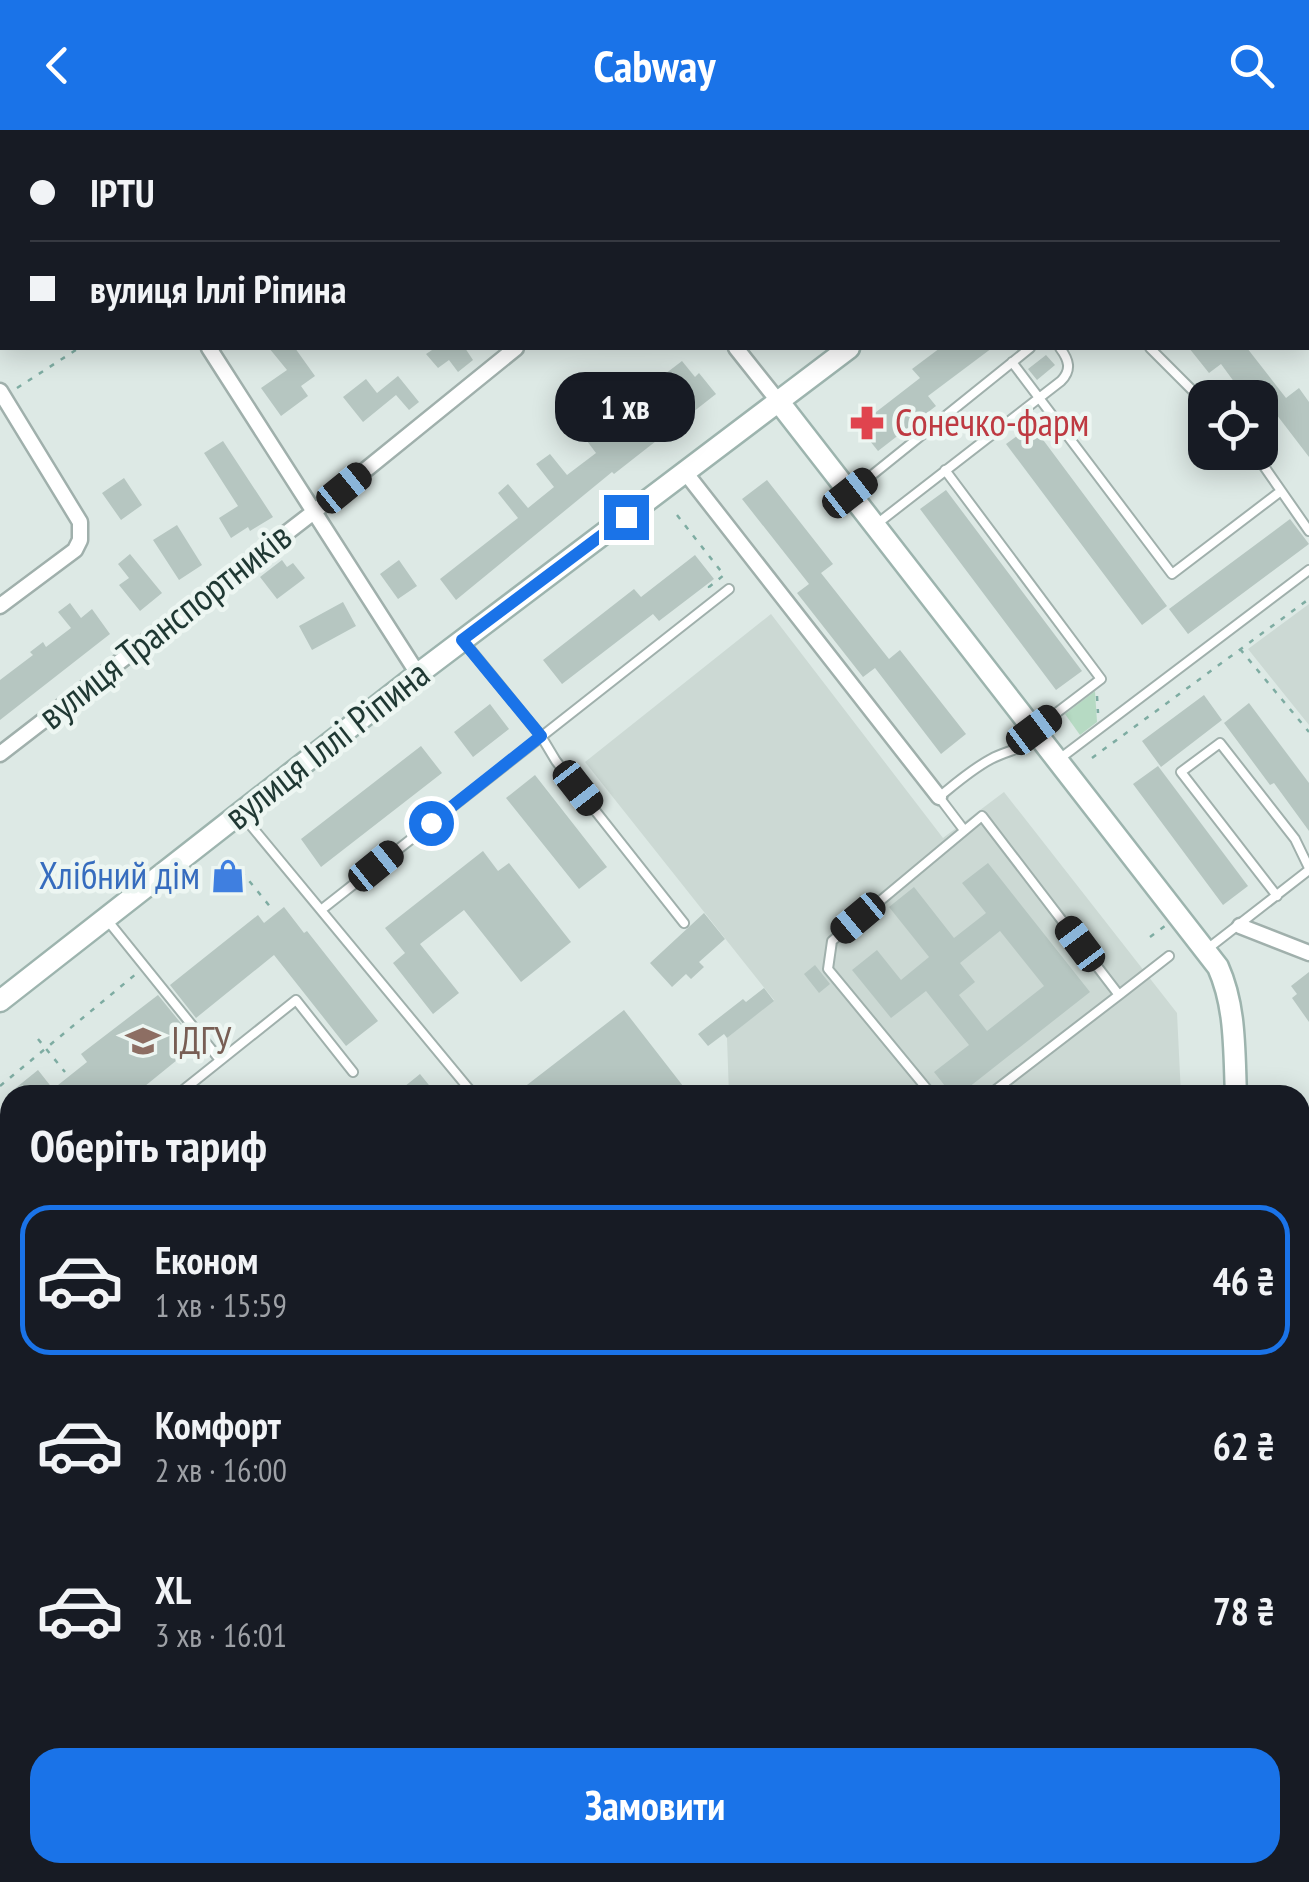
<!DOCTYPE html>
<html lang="uk">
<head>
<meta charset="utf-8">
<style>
	:root { --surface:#171b24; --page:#242831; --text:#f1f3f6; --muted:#9ea1a6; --line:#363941; --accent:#1a73e8 }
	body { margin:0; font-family:"PT Sans Narrow",sans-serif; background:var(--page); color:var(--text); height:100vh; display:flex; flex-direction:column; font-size:38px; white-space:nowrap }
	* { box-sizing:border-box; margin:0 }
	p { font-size:32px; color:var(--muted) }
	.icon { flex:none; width:55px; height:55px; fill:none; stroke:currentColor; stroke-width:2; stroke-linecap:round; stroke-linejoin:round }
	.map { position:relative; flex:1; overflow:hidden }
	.panel { position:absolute; left:0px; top:955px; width:1310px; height:798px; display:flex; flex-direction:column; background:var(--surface); border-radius:30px 30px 0 0; box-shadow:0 5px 25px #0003 }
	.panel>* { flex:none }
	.banner { position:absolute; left:0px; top:0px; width:1310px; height:220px; box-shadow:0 5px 25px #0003; display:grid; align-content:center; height:220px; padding:0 30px; background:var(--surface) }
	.buttons { position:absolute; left:1188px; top:250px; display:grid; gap:20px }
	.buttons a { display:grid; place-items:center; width:90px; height:90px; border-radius:20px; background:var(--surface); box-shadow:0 5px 25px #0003; font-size:50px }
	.end { position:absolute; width:45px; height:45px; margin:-22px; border:12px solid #1a73e8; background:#fff; box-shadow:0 0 0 5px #fff }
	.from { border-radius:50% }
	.bubble { position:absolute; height:70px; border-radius:30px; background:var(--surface); box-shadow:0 5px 25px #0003; font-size:32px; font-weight:600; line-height:70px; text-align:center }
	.car { position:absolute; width:30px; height:60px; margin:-30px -15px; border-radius:12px; box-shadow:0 0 8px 2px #0007; background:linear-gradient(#222 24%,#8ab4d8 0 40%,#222 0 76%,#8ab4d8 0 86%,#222 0) }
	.banner b { display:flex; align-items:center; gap:35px; height:95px; font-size:38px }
	.banner b+b { border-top:2px solid var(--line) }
	.banner i { width:25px; height:25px; background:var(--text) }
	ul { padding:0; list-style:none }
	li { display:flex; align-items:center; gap:30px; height:150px; margin:0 20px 15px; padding:0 10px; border:5px solid transparent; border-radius:30px }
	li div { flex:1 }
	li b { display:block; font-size:38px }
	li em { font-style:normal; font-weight:600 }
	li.selected { border-color:var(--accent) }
	li>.icon { width:90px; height:90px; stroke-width:1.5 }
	h2 { padding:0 30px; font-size:45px; line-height:120px }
	.action { display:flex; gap:20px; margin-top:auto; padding:20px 30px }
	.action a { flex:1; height:115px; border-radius:30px; background:var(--accent); color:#fff; font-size:40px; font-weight:600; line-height:115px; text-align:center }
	header { display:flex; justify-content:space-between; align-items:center; height:130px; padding:0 30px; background:var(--accent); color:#fff; font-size:45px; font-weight:600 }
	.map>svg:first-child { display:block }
	.built { fill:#ccd9d4 }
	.green { fill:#b6dac3 }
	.building { fill:#b6c6c1; fill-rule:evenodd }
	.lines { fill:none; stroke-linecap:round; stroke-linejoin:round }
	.lane-casing { stroke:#a0b0ac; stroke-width:12 }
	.street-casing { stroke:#a0b0ac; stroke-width:19 }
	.secondary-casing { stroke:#9db4ae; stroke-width:25 }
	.primary-casing { stroke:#bcc3c2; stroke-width:28 }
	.path { stroke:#7eaca2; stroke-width:2.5; stroke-dasharray:5 8; stroke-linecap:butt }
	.lane { stroke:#fff; stroke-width:8 }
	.street { stroke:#fff; stroke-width:14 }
	.secondary { stroke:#fff; stroke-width:20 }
	.primary { stroke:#629e94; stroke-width:22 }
	.route { stroke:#1a73e8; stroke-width:12 }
	.labels { text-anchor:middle; stroke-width:9; stroke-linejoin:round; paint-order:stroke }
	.health-label { font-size:38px; fill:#be3a42; stroke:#edf6f2; text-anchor:start }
	.street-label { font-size:38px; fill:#1f3833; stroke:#edf6f2 }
	.shop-label { font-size:38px; fill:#366cbe; stroke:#edf6f2; text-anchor:end }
	.education-label { font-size:38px; fill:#785e54; stroke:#edf6f2; text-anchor:start }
</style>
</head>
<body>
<header><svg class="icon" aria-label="back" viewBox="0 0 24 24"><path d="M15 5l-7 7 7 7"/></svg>Cabway<svg class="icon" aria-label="search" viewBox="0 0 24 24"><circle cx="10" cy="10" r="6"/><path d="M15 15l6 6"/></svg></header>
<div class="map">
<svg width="1309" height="1752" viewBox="0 0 1309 1752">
	<rect width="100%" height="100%" fill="#dde9e5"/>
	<path class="built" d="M 158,0 L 577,0 L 579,2 L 155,2 Z
		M 1309,474 L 1309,595 L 1248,519 Z
		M 771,484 L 943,708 L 1004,662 L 1177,883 L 1181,965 L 729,965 L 727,908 L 774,870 L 585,632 Z
		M 1302,984 L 1309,984 L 1309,1260 L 1304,1260 Z"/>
	<path class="green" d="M 1095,561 L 1097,592 L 1080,605 L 1065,584 Z"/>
	<path class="building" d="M 269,218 L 295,218 L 315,246 L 301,256 L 308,266 L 281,286 L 261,258 L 287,240 Z
		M 435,218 L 465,218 L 473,230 L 458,242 L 449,230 L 438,238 L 426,224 Z
		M 940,218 L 992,218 L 928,266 L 936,276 L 878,321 L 858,296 L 920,248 L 912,239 Z
		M 1189,218 L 1247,218 L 1286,268 L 1299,258 L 1309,272 L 1309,327 L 1273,280 L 1260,290 L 1260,268 L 1246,268 L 1221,234 L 1209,243 Z
		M 1046,225 L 1055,235 L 1037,250 L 1028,239 Z
		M 682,231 L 695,247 L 699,243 L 716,264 L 614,344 L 612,342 L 456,470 L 440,449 L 518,388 L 498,363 L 508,354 L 528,378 L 554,357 L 536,334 L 550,324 L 567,345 L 596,323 L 587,311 L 608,294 L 619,306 L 678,260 L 665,244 Z
		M 398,246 L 419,272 L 409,280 L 396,265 L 363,292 L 343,267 L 366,249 L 377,263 Z
		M 1032,295 L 1167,476 L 1142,495 L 1006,314 Z
		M 223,311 L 273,387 L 250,401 L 248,397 L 231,408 L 219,388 L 238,376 L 204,323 Z
		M 124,348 L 142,375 L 121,390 L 102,363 Z
		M 767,350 L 833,434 L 821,443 L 889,529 L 900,520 L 966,604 L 941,624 L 875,538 L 863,547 L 797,463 L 809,454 L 742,369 Z
		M 946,360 L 1082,541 L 1056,560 L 920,379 Z
		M 1290,389 L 1309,414 L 1188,504 L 1169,479 Z
		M 177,395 L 202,435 L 179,450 L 153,410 Z
		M 130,424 L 162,463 L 140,481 L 119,455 L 129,448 L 118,434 Z
		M 695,425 L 714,449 L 659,491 L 653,484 L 562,554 L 543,530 L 634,459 L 641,467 Z
		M 282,430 L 287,437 L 293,433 L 305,448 L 277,469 L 260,447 Z
		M 399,430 L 417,456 L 398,469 L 380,444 Z
		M 343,472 L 356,496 L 312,520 L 299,496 Z
		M 70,473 L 81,488 L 92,479 L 110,504 L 0,590 L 0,550 L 33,525 L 30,522 L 43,512 L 46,517 L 71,498 L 58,482 Z
		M 1204,565 L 1222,590 L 1161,637 L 1142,611 Z
		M 1249,573 L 1309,653 L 1309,701 L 1274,653 L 1270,655 L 1224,593 Z
		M 490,574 L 509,599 L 473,627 L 454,602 Z
		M 421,616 L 442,643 L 321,737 L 301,709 Z
		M 1158,636 L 1248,756 L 1223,775 L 1133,654 Z
		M 535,645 L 607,737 L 579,759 L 506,668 Z
		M 483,721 L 498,741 L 509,733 L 571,812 L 521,852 L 464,780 L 420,814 L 459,863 L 433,884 L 393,833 L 405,823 L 385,798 Z
		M 988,733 L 1090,862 L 959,965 L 952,965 L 934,942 L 969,915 L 926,861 L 891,888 L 852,840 L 877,820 L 901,850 L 929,827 L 889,777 L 914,757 L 954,808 L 986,783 L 962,753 ZM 1000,801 L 1044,856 L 987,901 L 959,865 L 975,852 L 960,833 Z
		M 284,777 L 304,803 L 307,801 L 378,891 L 346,916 L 274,825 L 196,888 L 170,855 L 258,785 L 264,793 Z
		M 704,783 L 725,809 L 699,832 L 704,837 L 691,849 L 686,844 L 672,857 L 650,833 Z
		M 815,835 L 830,854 L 819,863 L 804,844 Z
		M 1309,842 L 1309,892 L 1292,868 L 1297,864 L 1291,856 Z
		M 764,858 L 774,871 L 727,908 L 724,904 L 708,916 L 698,904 L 743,869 L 746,872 Z
		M 158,865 L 184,897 L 180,900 L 193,917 L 134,965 L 7,965 L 38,940 L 53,959 L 87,932 L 81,924 Z
		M 624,880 L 690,965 L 514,965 Z
		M 420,944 L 437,965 L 394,965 Z"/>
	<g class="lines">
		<g class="lane-casing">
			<path id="lane" d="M 651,0 L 652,2
				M 207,2 L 209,0
				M 276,2 L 278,0
				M 675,2 L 679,0
				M 1308,66 L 1309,67
				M 1150,218 L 1205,273
				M 1012,232 L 1172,444 L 1281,361
				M 1254,322 L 1309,401
				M 945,340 L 1101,549 L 1034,600
				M 851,362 L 1030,218
				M 878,393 L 1061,251 C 1072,240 1069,230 1060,218
				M 465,513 L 541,606 L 556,631 L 684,793
				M 1058,630 L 1309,440
				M 243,686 L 474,965
				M 964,700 L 939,667 C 955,654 972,639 991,629 C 1006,621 1022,619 1036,609
				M 1277,766 L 1181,642 L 1220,613 L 1295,709 L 1309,738
				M 321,780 L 729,459
				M 108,791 L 220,930
				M 1206,820 L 1309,740
				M 1119,865 L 1169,826
				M 177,965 L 296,870 L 353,942
				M 932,965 L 828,839 L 832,811 L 982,686 L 1119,865 L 989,965
				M 0,1084 L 10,1097
				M 0,1213 L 10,1205
				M 1300,1227 L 1309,1228
				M 0,1330 L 10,1329
				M 0,1501 L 10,1501
				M 510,1742 L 517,1752
				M 886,1742 L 917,1752
				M 1008,1742 L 1008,1752
				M 1163,1742 L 1163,1752
				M 335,1752 L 347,1742
				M 732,1752 L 745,1742"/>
		</g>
		<g class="street-casing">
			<path id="street" d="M 66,0 L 68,2
				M 600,0 L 602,2
				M 794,2 L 798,0
				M 209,218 L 418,544
				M 736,218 L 779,272
				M 0,261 L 80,392 L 80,410 L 75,420 L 0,476
				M 685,342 L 939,667
				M 0,624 L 315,381 L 516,218
				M 1240,796 L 1309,823
				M 938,1752 L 942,1742"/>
		</g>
		<g class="secondary-casing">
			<path id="secondary" d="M 1126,2 L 1129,0
				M 779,272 L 1218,837 C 1236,877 1234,921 1236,965
				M 0,871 L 418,544 L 849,218
				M 1255,1742 L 1255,1752"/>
		</g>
		<g class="primary-casing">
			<path id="primary" d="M 1300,1620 L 1309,1620
				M 0,1629 L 10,1629"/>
		</g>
		<path class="path" d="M 17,258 L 79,218
			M 677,385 L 724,445 L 709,457 L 711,459
			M 1240,519 L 1309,602
			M 1097,566 L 1098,583
			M 1092,628 L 1309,469
			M 233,731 L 272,779
			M 1150,807 L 1165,796
			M 38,909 L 65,942
			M 0,956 L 136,844
			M 0,994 L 10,1007
			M 0,1019 L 10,1033
			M 1300,1298 L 1309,1298
			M 0,1376 L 10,1376
			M 1300,1385 L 1309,1385
			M 1300,1474 L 1309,1474
			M 464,1742 L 471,1752"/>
		<use href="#lane" class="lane"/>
		<use href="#street" class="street"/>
		<use href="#secondary" class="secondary"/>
		<use href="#primary" class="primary"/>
	</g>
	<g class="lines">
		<path class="route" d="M 431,693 L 541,606 L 462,510 L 626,387"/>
	</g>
	<defs>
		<g id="pharmacy-bare" transform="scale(2.7)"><path d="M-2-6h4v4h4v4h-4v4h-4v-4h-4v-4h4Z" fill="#e0444e" stroke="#edf6f2" stroke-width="2.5" paint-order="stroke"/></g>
		<g id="shop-bare" transform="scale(2.7)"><path d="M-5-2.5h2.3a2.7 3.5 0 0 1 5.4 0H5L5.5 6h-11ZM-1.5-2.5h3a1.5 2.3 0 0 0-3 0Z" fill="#3f7fe0" stroke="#edf6f2" stroke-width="2.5" paint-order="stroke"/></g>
		<g id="university-bare" transform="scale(2.7)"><path d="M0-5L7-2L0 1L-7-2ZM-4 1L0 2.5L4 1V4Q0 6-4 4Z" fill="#8d6e63" stroke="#edf6f2" stroke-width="2.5" paint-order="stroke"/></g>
	</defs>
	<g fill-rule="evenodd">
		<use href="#pharmacy-bare" x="867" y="293"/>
		<use href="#shop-bare" x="228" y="746"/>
		<use href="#university-bare" x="143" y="911"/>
	</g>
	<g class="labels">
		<g class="health-label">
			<text x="895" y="306">Сонечко-фарм</text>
		</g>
		<g class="street-label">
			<text transform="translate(165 496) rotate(-38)" y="13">вулиця Транспортників</text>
			<text transform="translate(327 615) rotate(-38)" y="13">вулиця Іллі Ріпина</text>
		</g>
		<g class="shop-label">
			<text x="200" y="759">Хлібний дім</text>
		</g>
		<g class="education-label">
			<text x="171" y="924">ІДГУ</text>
		</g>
	</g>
</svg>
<div class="buttons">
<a><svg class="icon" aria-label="locate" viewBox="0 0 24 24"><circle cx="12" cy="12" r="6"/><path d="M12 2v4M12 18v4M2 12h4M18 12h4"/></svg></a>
</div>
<i class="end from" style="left:431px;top:693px"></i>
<i class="end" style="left:626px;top:387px"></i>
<div class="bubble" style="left:555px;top:242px;width:140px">1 хв</div>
<i class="car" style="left:344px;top:358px;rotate:51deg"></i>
<i class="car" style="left:850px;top:363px;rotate:52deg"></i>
<i class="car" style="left:1034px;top:600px;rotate:53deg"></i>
<i class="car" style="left:578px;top:658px;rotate:142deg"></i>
<i class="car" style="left:376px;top:736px;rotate:51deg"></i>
<i class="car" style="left:858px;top:788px;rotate:230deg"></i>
<i class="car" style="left:1080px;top:814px;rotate:323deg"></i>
<div class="banner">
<b><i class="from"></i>IPTU</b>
<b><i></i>вулиця Іллі Ріпина</b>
</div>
<section class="panel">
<h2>Оберіть тариф</h2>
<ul>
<li class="selected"><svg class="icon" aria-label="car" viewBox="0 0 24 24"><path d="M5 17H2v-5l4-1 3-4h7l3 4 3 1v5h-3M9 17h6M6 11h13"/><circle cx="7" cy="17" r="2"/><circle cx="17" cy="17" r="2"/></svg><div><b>Економ</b><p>1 хв · 15:59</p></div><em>46 ₴</em></li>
<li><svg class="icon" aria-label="car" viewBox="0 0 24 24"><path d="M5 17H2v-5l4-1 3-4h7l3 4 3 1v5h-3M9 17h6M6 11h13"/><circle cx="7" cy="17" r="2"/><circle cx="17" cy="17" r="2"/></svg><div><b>Комфорт</b><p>2 хв · 16:00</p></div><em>62 ₴</em></li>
<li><svg class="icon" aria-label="car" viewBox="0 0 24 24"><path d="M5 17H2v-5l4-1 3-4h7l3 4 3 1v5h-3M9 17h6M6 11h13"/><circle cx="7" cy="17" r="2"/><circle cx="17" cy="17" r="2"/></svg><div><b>XL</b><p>3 хв · 16:01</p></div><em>78 ₴</em></li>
</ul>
<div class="action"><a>Замовити</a></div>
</section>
</div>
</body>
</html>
